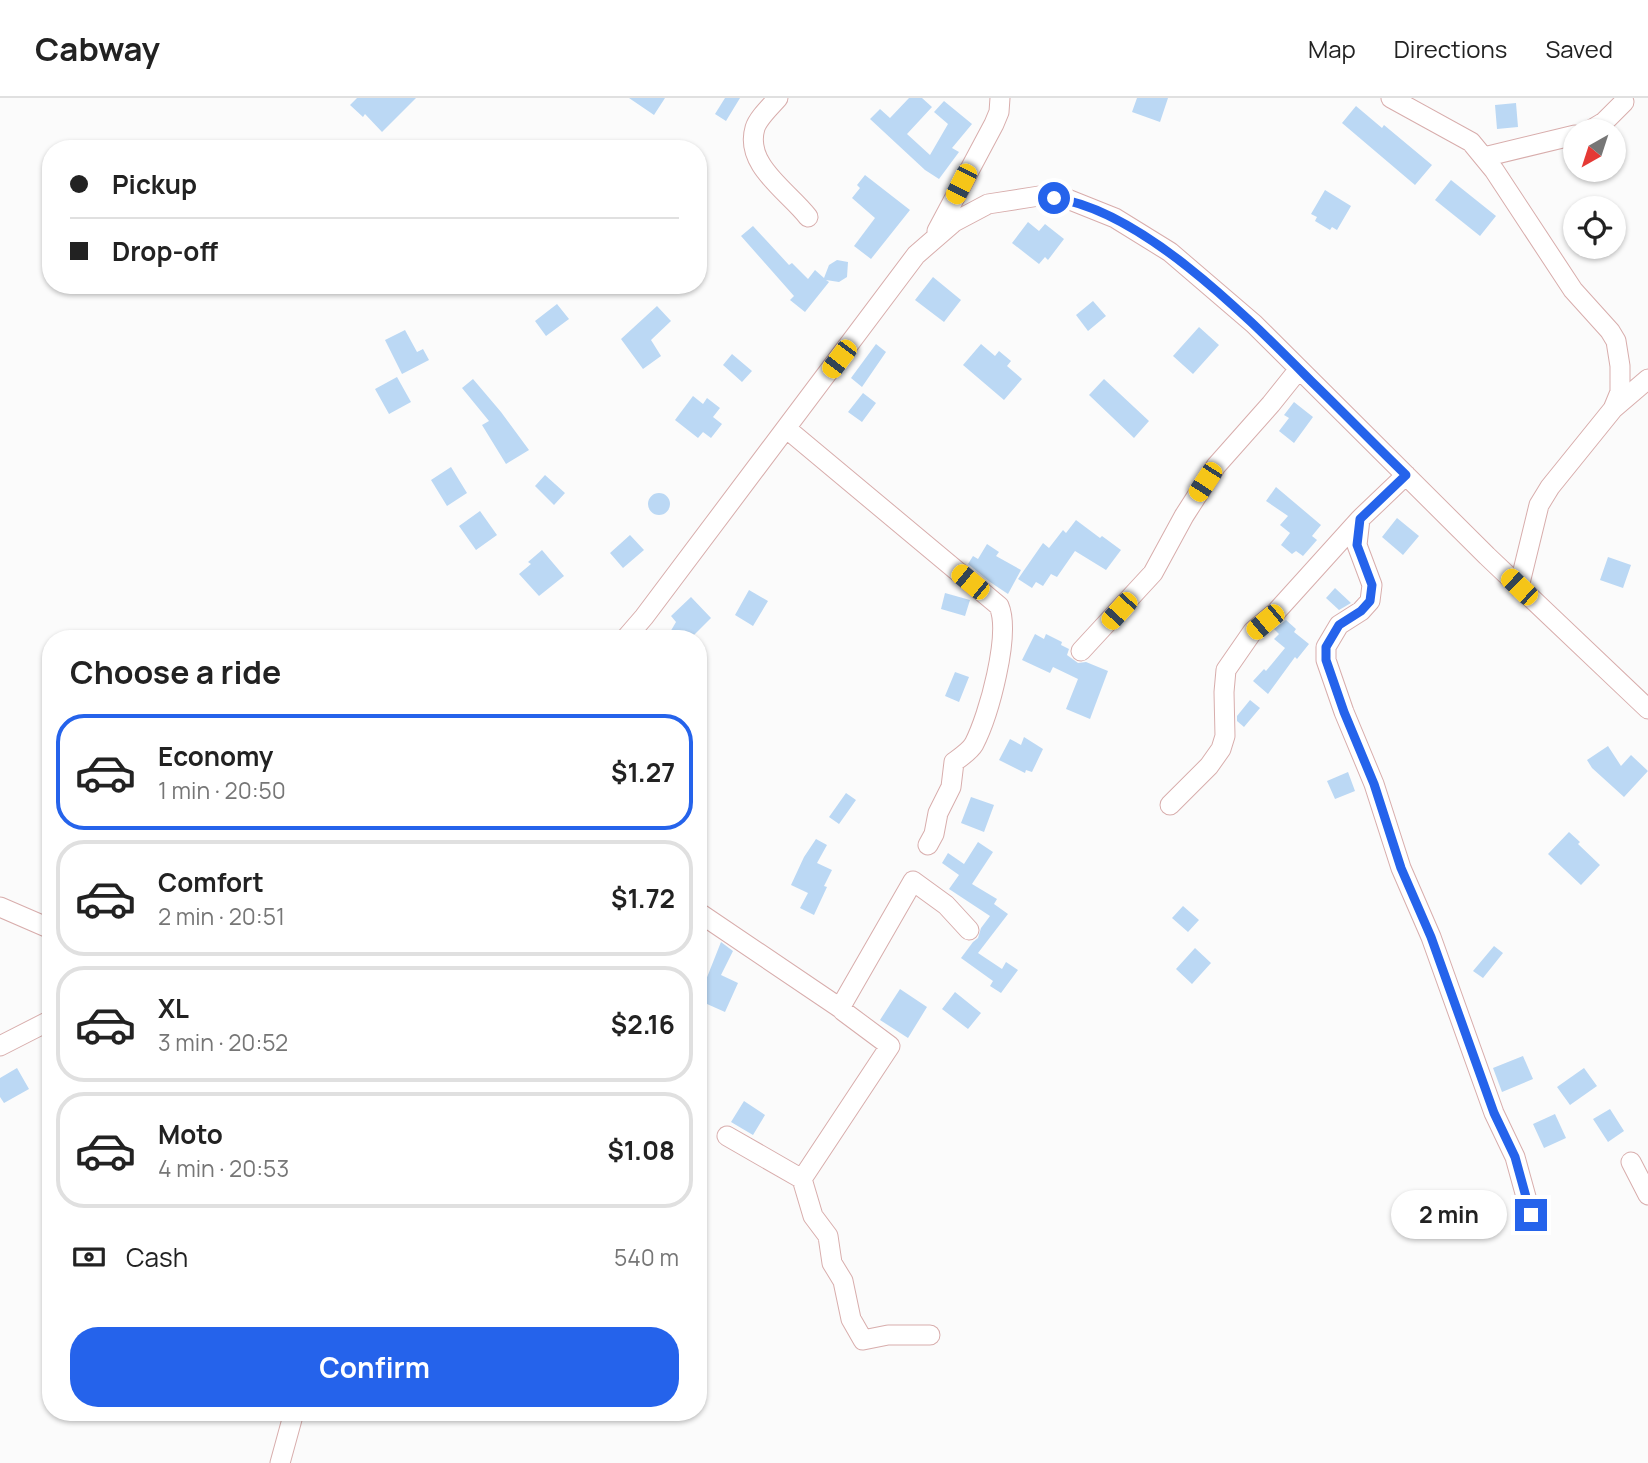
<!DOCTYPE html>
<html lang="en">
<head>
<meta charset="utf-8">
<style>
	:root { --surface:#fff; --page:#f2f2f2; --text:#222; --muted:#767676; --line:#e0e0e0; --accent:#2563eb }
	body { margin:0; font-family:Manrope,sans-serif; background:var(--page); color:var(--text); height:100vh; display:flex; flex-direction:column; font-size:26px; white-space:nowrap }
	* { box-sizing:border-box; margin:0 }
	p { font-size:23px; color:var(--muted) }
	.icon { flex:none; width:38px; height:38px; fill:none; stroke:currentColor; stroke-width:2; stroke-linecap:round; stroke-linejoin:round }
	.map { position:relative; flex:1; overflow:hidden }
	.sheet { position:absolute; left:42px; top:532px; width:665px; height:791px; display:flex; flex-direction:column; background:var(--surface); border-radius:28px; box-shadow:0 2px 5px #0004 }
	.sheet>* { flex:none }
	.top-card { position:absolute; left:42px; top:42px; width:665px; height:154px; border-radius:28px; box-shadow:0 2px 5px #0004; display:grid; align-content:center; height:154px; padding:0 28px; background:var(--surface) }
	.needle { width:46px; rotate:219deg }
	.buttons { position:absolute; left:1563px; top:21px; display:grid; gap:14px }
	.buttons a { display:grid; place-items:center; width:63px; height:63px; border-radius:50%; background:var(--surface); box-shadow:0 2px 5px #0004; font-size:35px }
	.end { position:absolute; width:32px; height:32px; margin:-16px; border:9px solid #2563eb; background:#fff; box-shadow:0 0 0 4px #fff }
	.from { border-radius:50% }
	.bubble { position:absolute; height:49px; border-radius:24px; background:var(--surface); box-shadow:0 2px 5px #0004; font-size:23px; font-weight:700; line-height:49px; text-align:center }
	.car { position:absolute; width:21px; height:42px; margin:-21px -10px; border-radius:9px; box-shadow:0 0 5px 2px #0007; background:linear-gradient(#f5c518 24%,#345 0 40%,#f5c518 0 76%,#345 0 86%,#f5c518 0) }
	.top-card b { display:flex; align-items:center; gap:24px; height:66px; font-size:26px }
	.top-card b+b { border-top:2px solid var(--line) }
	.top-card i { width:18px; height:18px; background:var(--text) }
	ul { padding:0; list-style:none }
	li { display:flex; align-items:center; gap:21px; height:116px; margin:0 14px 10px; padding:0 14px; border:4px solid var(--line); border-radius:28px }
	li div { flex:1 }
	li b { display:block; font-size:26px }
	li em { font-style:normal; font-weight:700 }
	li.on { border-color:var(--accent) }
	li>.icon { width:63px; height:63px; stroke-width:1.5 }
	h2 { padding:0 28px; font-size:32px; line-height:84px }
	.pay { display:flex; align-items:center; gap:18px; height:77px; padding:0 28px; font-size:26px }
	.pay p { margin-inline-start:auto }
	.cta { display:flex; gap:14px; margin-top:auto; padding:14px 28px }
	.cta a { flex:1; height:80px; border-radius:28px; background:var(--accent); color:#fff; font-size:28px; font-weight:700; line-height:80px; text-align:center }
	header { display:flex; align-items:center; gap:42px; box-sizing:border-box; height:98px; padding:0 35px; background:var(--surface); border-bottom:2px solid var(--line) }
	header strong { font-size:33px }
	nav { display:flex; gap:38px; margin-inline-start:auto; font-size:24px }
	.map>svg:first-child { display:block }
	.building { fill:#bbd8f4 }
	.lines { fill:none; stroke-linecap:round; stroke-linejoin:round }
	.minor-casing { stroke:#d8adac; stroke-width:21 }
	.minor { stroke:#fff; stroke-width:19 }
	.route { stroke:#2563eb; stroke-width:9 }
</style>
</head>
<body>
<header>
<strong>Cabway</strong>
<nav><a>Map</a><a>Directions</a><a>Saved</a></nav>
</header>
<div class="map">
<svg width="1648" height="1365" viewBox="0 0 1648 1365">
	<rect width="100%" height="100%" fill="#fbfbfb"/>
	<path class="building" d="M 357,0 L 416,0 L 382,34 L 365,16 L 363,19 L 350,7 Z
		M 629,0 L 665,0 L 654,17 Z
		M 725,0 L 740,0 L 726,23 L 715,16 Z
		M 909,0 L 922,0 L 932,9 L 907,36 L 930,57 L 948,26 L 934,14 L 944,3 L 972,26 L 952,50 L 959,54 L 939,81 L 925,72 L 870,21 L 880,11 L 890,20 Z
		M 1137,0 L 1168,0 L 1160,24 L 1132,14 Z
		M 1516,5 L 1518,29 L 1497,31 L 1495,7 Z
		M 1356,8 L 1382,30 L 1384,27 L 1432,67 L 1415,87 L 1342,25 Z
		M 865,77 L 910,112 L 871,161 L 854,148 L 875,120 L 852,100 L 860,90 L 857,87 Z
		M 1451,82 L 1496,118 L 1480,138 L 1435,102 Z
		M 1325,92 L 1351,108 L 1337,132 L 1332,129 L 1330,132 L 1315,123 L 1317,119 L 1311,116 Z
		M 1028,124 L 1039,133 L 1045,126 L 1064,141 L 1048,162 L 1045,159 L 1039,166 L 1012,145 Z
		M 753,128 L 789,167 L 792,165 L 808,181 L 815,172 L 824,180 L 829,167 L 837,162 L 848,164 L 847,179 L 839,184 L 826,182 L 829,184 L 805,214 L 790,202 L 794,198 L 741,138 Z
		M 933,179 L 961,202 L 944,224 L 915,202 Z
		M 1093,203 L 1106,218 L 1088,233 L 1076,217 Z
		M 557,206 L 569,221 L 546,238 L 535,223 Z
		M 657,208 L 671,223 L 651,242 L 661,258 L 643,271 L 621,241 Z
		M 1199,229 L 1219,247 L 1193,276 L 1173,258 Z
		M 405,232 L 417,254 L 423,251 L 429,262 L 402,276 L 385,242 Z
		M 876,246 L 886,254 L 862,289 L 851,280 Z
		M 981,246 L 995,258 L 999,253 L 1011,263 L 1007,268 L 1022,281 L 1004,302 L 963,267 Z
		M 732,256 L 752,273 L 742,284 L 723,267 Z
		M 397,279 L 411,304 L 389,316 L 375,291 Z
		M 473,281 L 501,314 L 529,352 L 506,366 L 482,327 L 489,323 L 462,290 Z
		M 1104,281 L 1149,323 L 1134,340 L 1089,297 Z
		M 863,295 L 876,305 L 862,324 L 848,314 Z
		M 693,298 L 703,306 L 707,300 L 720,310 L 713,319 L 722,326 L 711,340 L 703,334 L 698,340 L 675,322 Z
		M 1294,304 L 1313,319 L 1294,345 L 1279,333 L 1289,320 L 1284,317 Z
		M 451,369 L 467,395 L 447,408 L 431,382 Z
		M 545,377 L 565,395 L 554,407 L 535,388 Z
		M 1276,389 L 1321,427 L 1312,438 L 1317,442 L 1303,458 L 1296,453 L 1292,456 L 1281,447 L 1290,435 L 1280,427 L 1288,418 L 1266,403 Z
		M648 406a11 11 0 1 1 22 0a11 11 0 1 1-22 0Z
		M 480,413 L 497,437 L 476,452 L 459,428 Z
		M 1397,420 L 1419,438 L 1403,457 L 1382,439 Z
		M 1076,422 L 1100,440 L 1102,438 L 1121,452 L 1106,472 L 1075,453 L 1057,479 L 1051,476 L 1043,488 L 1036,484 L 1032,490 L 1018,481 L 1043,445 L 1049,450 L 1063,432 L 1066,435 Z
		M 630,437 L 644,452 L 623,470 L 610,455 Z
		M 987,446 L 999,454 L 996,458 L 1021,472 L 1008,496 L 990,484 L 968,466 L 973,458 L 978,461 Z
		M 542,452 L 564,478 L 539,498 L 519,476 L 531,466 L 528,464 Z
		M 1608,459 L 1631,467 L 1623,490 L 1600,482 Z
		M 1335,490 L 1351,505 L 1339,512 L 1326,500 Z
		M 749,492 L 768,503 L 753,528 L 735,517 Z
		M 945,495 L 970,502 L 965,518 L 941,511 Z
		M 691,499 L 711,520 L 690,541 L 666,541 L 676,524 L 671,518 Z
		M 1286,522 L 1296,531 L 1294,534 L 1309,546 L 1297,561 L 1295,559 L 1268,596 L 1253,583 L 1264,571 L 1266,573 L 1285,550 L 1274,541 L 1279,536 L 1274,531 Z
		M 1035,536 L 1044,541 L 1046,536 L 1062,544 L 1061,547 L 1069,551 L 1067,557 L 1078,565 L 1086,564 L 1108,573 L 1090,621 L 1066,611 L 1078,581 L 1053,569 L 1050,575 L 1022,562 Z
		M 955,574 L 969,579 L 959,604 L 945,598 Z
		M 1250,602 L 1260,610 L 1244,629 L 1237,623 L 1237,618 Z
		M 1024,639 L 1043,651 L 1032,674 L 1026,672 L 1025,675 L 999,662 L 1010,641 L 1021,647 Z
		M 1608,648 L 1621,668 L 1631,657 L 1648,673 L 1624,699 L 1592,670 L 1587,662 Z
		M 1348,674 L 1355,693 L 1335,701 L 1327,683 Z
		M 846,695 L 856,702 L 839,726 L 829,719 Z
		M 971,699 L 994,707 L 984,734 L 961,725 Z
		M 1569,734 L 1580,744 L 1578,746 L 1600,767 L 1581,787 L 1548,756 Z
		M 816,741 L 827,747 L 817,765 L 832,772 L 824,788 L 827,789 L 814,817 L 800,810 L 808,795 L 791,787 L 804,759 Z
		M 978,744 L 993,754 L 972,786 L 997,801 L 994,806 L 1008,816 L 978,855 L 1002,871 L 1006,864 L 1018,872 L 1001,895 L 990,888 L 993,883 L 961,860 L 973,844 L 978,840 L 981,830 L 990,818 L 949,791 L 959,777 L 942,765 L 948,755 L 964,766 Z
		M 1183,808 L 1199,822 L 1188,834 L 1172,820 Z
		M 721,844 L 733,853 L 721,877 L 738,885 L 725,914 L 698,902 Z
		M 1494,848 L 1503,855 L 1483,880 L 1473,873 Z
		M 1195,850 L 1211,865 L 1192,886 L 1176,871 Z
		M 900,891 L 927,909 L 908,940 L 880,922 Z
		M 955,894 L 981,915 L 968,931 L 942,911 Z
		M 1523,958 L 1533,981 L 1502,994 L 1493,970 Z
		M 17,970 L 29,991 L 4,1005 L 0,999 L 0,980 Z
		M 1584,970 L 1597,988 L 1570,1007 L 1557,989 Z
		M 744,1003 L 765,1017 L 753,1037 L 731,1024 Z
		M 1610,1011 L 1624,1033 L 1608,1044 L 1593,1021 Z
		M 1555,1016 L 1566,1040 L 1544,1050 L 1533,1026 Z"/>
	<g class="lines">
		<g class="minor-casing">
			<path id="minor" d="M 778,0 C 771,8 758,20 755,30 C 744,67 788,93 808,119
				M 1391,0 L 1471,44 L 1494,72 L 1573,192 L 1610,233 L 1616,243 L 1620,268 L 1620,294 L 1613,311 L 1550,389 L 1539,407 L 1519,489
				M 1589,33 L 1604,24 L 1624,4
				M 1484,59 L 1575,37
				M 937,133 L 994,26 L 999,14 L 1000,0
				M 1614,310 L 1648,281
				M 787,331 L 999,508 C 1011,536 989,617 974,646 C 970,653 961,659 954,664 L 951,689 L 938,715 L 934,736 L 928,747
				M 1406,377 L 1360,421 L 1357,447 L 1372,487 L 1370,503 L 1361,513 L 1339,527 L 1326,549 L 1326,562 L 1344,614 L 1374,686 L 1401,770 L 1431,839 L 1494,1015 L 1515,1059 L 1531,1117
				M 625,541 L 644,519 L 916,157 L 954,124 L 988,106 L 1039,98 L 1070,102 L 1115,120 L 1170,154 L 1254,226 L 1487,458 L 1648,611
				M 1081,553 L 1153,475 L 1184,418 L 1216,368 L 1271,306 L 1299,271
				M 1170,707 L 1209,668 L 1221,651 L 1225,638 L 1224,594 L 1226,572 L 1253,533 L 1276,514 L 1360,421
				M 0,809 L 51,831
				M 698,814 L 840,910 L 913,783 L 946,807 L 969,832
				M 843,913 L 890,948 L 802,1081 L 727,1038 L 802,1081 L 813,1118 L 828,1138 L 832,1165 L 843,1183 L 851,1221 L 863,1242 L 888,1237 L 930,1237
				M 0,948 L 51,922
				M 1631,1064 L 1648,1097
				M 280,1365 L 294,1314"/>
		</g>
		<use href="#minor" class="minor"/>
	</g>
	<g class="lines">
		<path class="route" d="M 1054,100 C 1143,112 1249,221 1311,283 C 1343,314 1374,346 1406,377 L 1360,421 L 1357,447 L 1372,487 L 1370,503 L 1361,513 L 1339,527 L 1326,549 L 1326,562 L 1344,614 L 1374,686 L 1401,770 L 1431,839 L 1494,1015 L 1515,1059 L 1531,1117"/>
	</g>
</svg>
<div class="buttons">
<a><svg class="needle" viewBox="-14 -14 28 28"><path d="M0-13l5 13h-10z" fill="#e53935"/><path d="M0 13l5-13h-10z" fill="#767676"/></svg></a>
<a><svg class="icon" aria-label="locate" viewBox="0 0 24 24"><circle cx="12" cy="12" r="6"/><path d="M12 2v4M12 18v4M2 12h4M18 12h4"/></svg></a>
</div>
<i class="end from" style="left:1054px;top:100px"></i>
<i class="end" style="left:1531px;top:1117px"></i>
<div class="bubble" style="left:1391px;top:1092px;width:116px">2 min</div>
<i class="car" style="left:961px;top:86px;rotate:207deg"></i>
<i class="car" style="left:839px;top:261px;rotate:217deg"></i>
<i class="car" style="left:1205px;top:384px;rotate:213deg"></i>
<i class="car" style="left:970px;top:484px;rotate:309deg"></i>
<i class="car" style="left:1519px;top:489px;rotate:314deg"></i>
<i class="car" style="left:1119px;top:513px;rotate:222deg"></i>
<i class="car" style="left:1265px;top:524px;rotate:230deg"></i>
<div class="top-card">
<b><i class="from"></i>Pickup</b>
<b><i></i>Drop-off</b>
</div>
<section class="sheet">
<h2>Choose a ride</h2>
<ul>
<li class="on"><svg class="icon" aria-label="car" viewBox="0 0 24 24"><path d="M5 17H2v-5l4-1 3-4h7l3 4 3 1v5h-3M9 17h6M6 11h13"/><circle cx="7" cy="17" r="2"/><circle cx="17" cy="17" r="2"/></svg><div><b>Economy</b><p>1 min · 20:50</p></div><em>$1.27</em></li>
<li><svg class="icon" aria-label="car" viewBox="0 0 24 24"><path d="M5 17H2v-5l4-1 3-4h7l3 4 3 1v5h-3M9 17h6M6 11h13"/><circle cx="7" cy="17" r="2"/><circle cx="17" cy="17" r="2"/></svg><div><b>Comfort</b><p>2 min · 20:51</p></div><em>$1.72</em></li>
<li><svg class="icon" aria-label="car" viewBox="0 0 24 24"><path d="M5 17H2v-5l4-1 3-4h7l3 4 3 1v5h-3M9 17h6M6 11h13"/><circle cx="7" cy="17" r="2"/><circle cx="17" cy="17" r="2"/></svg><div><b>XL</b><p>3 min · 20:52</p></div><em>$2.16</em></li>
<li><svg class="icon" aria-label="car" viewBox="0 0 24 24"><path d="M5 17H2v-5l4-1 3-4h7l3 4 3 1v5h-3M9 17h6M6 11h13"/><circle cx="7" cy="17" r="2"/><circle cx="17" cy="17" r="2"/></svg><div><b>Moto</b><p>4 min · 20:53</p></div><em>$1.08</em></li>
</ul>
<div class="pay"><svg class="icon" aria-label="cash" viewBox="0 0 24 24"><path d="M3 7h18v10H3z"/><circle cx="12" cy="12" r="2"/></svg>Cash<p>540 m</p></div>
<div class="cta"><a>Confirm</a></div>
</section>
</div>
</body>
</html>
